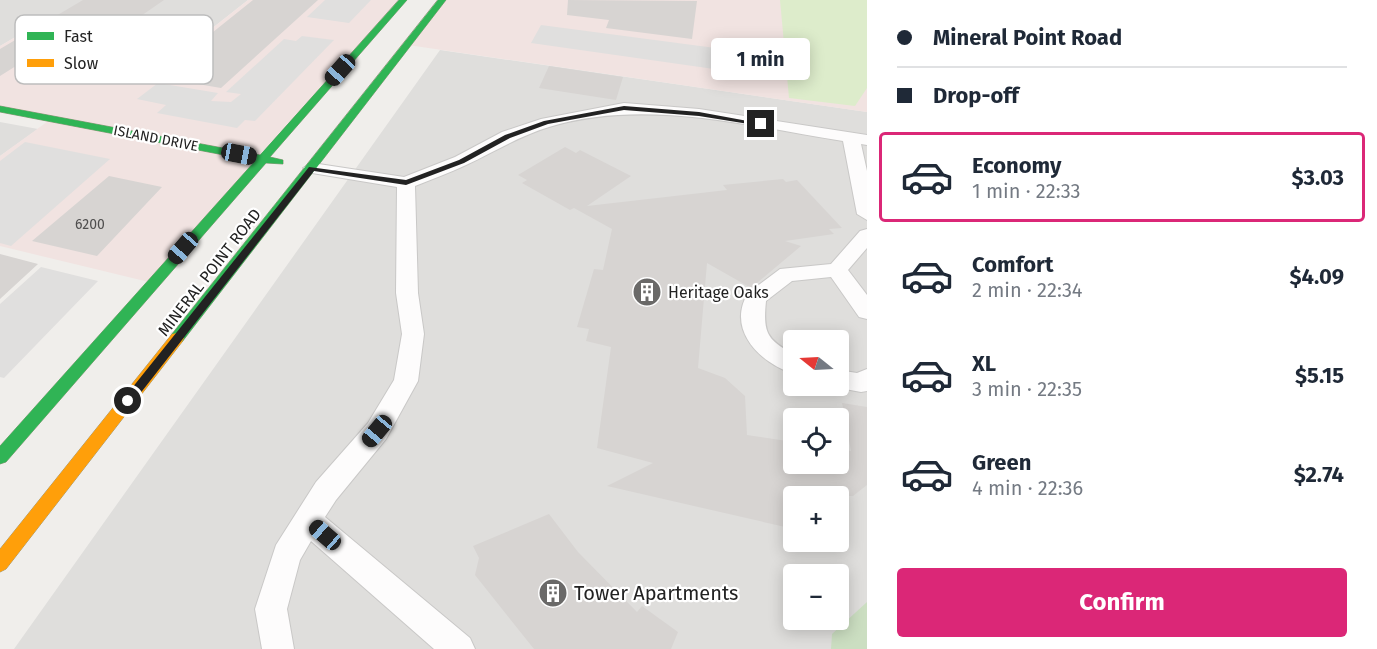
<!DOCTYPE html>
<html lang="en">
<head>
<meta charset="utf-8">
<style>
	:root { --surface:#fff; --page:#f6f6f7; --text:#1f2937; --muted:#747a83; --line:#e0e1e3; --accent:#db2777 }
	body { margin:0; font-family:"Fira Sans",sans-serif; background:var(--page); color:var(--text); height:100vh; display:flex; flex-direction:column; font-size:22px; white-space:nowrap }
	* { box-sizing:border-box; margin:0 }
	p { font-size:20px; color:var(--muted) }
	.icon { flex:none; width:33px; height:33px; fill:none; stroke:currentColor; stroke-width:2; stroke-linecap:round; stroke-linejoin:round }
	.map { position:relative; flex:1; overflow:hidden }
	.panel { display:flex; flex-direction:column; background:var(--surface); width:510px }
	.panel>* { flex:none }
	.guide { display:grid; align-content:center; height:132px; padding:0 30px; background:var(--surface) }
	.needle { width:39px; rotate:288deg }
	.buttons { position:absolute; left:783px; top:330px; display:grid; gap:12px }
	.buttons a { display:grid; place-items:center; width:66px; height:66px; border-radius:6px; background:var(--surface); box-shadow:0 3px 15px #0003; font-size:30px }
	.end { position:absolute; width:27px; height:27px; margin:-14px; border:8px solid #222; background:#fff; box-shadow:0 0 0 3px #fff }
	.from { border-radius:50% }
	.bubble { position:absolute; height:42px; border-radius:6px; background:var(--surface); box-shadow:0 3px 15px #0003; font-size:20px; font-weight:700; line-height:42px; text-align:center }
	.car { position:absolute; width:18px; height:36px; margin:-18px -9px; border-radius:8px; box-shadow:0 0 4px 2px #0007; background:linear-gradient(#222 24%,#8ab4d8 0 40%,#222 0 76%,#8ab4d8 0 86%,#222 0) }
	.guide b { display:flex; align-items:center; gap:21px; height:57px; font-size:22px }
	.guide b+b { border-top:2px solid var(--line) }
	.guide i { width:15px; height:15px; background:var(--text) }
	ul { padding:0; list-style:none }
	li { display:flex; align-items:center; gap:18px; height:90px; margin:0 12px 9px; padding:0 18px; border:3px solid transparent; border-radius:6px }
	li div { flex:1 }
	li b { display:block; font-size:22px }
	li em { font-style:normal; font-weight:700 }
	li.selected { border-color:var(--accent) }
	li>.icon { width:54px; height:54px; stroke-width:1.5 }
	.action { display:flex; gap:12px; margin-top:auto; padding:12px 30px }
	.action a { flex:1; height:69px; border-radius:6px; background:var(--accent); color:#fff; font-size:24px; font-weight:700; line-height:69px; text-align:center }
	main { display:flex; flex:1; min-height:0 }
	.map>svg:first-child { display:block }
	.residential { fill:#dfdedc; fill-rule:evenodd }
	.commercial { fill:#f1e3e1 }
	.grass { fill:#ddeccb }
	.forest { fill:#cbdec1 }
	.parking { fill:#e0dfde }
	.building { fill:#d7d4d2 }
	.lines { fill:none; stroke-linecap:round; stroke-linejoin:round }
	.street-casing { stroke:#c9c8c7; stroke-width:2 }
	.fast-casing { stroke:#999a82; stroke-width:1 }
	.slow-casing { stroke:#999a82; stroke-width:1 }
	.street { fill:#fdfcfc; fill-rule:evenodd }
	.fast { fill:#30b455; fill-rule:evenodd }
	.slow { fill:#ff9f0a; fill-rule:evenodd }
	.route { fill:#222 }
	.labels { text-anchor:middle; stroke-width:4.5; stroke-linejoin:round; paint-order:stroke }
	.far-street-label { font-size:14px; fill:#222; stroke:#fff }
	.number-label { font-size:14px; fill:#4f4e4e }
	.street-label { font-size:16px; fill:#222; stroke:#fff }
	.poi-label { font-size:16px; fill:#222; stroke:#fff; text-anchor:start }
	.near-poi-label { font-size:20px; fill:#222; stroke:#fff; text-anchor:start }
	.key { fill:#fff; stroke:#bdbdbd; stroke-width:1.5 }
	.key-label { font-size:16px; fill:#222 }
</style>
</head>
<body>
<main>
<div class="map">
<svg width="867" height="649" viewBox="0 0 867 649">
	<rect width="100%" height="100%" fill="#f0eeeb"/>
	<path class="residential" d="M 0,0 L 248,0 L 196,41 L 47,19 L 0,46 Z
		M 440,50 L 867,112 L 867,649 L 14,649 ZM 794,340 L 838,340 L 838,386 L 794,386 ZM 794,418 L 838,418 L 838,464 L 794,464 ZM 794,496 L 838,496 L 838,542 L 794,542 ZM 794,574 L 838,574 L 838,620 L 794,620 Z
		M 0,122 L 38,129 L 0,156 Z"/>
	<path class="commercial" d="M 248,0 L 403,0 L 153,283 L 0,246 L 0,156 L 51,119 L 0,109 L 0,46 L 46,19 L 196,41 Z
		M 442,0 L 867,0 L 867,112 L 408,45 Z"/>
	<path class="grass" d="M 780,0 L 867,0 L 867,88 L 855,106 L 789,98 Z"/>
	<path class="forest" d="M 867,602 L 867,649 L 831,649 L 832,634 Z"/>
	<path class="parking" d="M 325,0 L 371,0 L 349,23 L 307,17 Z
		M 541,25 L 723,49 L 721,70 L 531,43 Z
		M 302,36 L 334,40 L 255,121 L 245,120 L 237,128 L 157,113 L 166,105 L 137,99 L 158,83 L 218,93 L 211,101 L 231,102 L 241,94 L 226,92 L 284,39 L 296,41 Z
		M 25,142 L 110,159 L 11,246 L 0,243 L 0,161 Z
		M 41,267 L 98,281 L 4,378 L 0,377 L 0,304 Z"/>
	<path class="building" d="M 83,0 L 164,0 L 83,56 L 43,49 L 0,76 L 0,49 Z
		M 253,0 L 318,0 L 221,88 L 157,77 Z
		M 568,0 L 697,1 L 692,39 L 606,28 L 609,20 L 567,15 Z
		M 549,66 L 623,77 L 616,100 L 539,88 Z
		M 565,147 L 576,153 L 580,150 L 631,176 L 587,206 L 727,190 L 723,185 L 783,179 L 786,182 L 797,180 L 842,228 L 829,229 L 834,234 L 785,241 L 801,246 L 751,288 L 707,263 L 698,368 L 725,378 L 745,396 L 747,435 L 794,442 L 794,464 L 838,464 L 838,449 L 851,451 L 842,403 L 867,407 L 867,485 L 853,496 L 794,496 L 794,529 L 607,486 L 653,463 L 597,448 L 611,347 L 586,341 L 589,329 L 577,327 L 594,269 L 603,270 L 612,229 L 574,208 L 570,210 L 522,183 L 527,180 L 518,175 Z
		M 109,176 L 162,187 L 97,256 L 32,241 Z
		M 0,254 L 38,264 L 0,299 Z
		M 549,514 L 578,552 L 637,612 L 642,606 L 678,632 L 671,649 L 534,649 L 475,575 L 479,558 L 473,546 Z"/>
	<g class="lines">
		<g class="street-casing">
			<path id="street" d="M 624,103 L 699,109 L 867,135 L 867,145 L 861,144 L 867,171 L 867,220 L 857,214 L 843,141 C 748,126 644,98 549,127 C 519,136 494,152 466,165 C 449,173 432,179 415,186 L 418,293 L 424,334 L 418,381 L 386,439 L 336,500 L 325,517 L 470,638 L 475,649 L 434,649 L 311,541 L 300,560 L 287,609 L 294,649 L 262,649 L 255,609 L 276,545 L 316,482 L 368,423 L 394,380 L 402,334 L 396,293 L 397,187 L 312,173 L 303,168 L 312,163 L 404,177 L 455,157 L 502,132 L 541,119 Z
				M 867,229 L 867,248 L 848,270 L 867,295 L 867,319 L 859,317 L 831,277 L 792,281 L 766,301 C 763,331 766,340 794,354 L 794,374 C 760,363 726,330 748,293 L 780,269 L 831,264 L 860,231 Z
				M 867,369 L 867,391 L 861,392 L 829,386 L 838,386 L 838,370 L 857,373 Z"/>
		</g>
		<g class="fast-casing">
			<path id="fast" d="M 399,0 L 407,0 L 270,157 L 283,160 L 283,164 L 266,163 L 6,462 L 0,464 L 0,446 L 255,161 L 0,112 L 0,106 L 260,155 Z
				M 438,0 L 446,0 L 182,342 L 172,342 L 170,338 L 172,334 Z"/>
		</g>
		<g class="slow-casing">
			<path id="slow" d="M 177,333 L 182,334 L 184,338 L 182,342 L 6,569 L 0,572 L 0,549 L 172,334 Z"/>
		</g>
		<use href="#street" class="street"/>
		<use href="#fast" class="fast"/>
		<use href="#slow" class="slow"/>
	</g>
	<path class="route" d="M 624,106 L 699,112 L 764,124 L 761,126 L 699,116 L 624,110 L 548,124 L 510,138 L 464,163 L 406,185 L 314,171 L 132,404 L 124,404 L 124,398 L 309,167 L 406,180 L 459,160 L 505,135 L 544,121 Z"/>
	<defs>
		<g id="building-disc" transform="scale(1.5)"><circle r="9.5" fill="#6a6968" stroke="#fff"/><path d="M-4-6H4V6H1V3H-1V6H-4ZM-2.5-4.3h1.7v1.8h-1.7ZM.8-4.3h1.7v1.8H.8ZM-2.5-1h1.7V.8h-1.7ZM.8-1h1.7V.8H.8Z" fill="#fff"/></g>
	</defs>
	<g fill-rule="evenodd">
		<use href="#building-disc" x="647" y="292"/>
		<use href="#building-disc" x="553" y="593"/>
	</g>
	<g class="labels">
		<g class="far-street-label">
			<text transform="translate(156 138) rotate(11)" y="5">ISLAND DRIVE</text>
		</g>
		<g class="number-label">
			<text x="90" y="229">6200</text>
		</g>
		<g class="street-label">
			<text transform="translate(209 272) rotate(-52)" y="6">MINERAL POINT ROAD</text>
		</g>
		<g class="poi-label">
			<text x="668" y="298">Heritage Oaks</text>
		</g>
		<g class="near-poi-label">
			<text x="574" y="600">Tower Apartments</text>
		</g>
	</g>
	<rect x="15" y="15" width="198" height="69" rx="9" class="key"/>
	<rect x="27" y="32" width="27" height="8" fill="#30b455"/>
	<rect x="27" y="59" width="27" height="8" fill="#ff9f0a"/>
	<g class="key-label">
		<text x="64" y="42">Fast</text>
		<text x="64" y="69">Slow</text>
	</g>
</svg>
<div class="buttons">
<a><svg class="needle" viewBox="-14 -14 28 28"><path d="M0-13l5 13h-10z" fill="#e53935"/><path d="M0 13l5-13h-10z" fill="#747a83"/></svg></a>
<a><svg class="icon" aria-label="locate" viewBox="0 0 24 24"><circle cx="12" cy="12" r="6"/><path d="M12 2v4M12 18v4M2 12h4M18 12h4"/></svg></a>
<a>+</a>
<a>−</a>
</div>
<i class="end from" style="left:128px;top:401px"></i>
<i class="end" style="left:761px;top:124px"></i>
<div class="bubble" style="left:711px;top:38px;width:99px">1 min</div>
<i class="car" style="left:340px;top:70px;rotate:222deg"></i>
<i class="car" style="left:239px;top:154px;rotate:101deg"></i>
<i class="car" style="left:183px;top:248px;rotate:221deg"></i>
<i class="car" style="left:377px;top:431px;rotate:220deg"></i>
<i class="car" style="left:325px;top:535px;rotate:311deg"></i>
</div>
<section class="panel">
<div class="guide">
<b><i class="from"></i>Mineral Point Road</b>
<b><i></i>Drop-off</b>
</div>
<ul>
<li class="selected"><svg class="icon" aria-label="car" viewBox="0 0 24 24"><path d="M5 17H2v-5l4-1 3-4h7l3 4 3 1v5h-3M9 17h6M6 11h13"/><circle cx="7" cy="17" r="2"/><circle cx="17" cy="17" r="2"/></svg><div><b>Economy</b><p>1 min · 22:33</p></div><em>$3.03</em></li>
<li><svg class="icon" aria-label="car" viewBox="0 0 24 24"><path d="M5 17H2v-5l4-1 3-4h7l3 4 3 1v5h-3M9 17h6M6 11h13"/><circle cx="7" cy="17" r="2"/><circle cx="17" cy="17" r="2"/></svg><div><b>Comfort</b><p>2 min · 22:34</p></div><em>$4.09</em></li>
<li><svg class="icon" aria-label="car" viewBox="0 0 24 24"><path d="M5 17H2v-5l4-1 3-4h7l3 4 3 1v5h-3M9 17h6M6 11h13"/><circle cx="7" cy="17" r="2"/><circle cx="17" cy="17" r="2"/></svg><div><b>XL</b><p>3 min · 22:35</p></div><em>$5.15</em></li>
<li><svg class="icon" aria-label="car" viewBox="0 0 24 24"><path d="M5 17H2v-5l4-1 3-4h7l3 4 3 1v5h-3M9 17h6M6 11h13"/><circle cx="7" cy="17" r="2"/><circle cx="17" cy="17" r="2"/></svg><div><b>Green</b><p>4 min · 22:36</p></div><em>$2.74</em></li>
</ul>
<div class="action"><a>Confirm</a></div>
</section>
</main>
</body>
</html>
